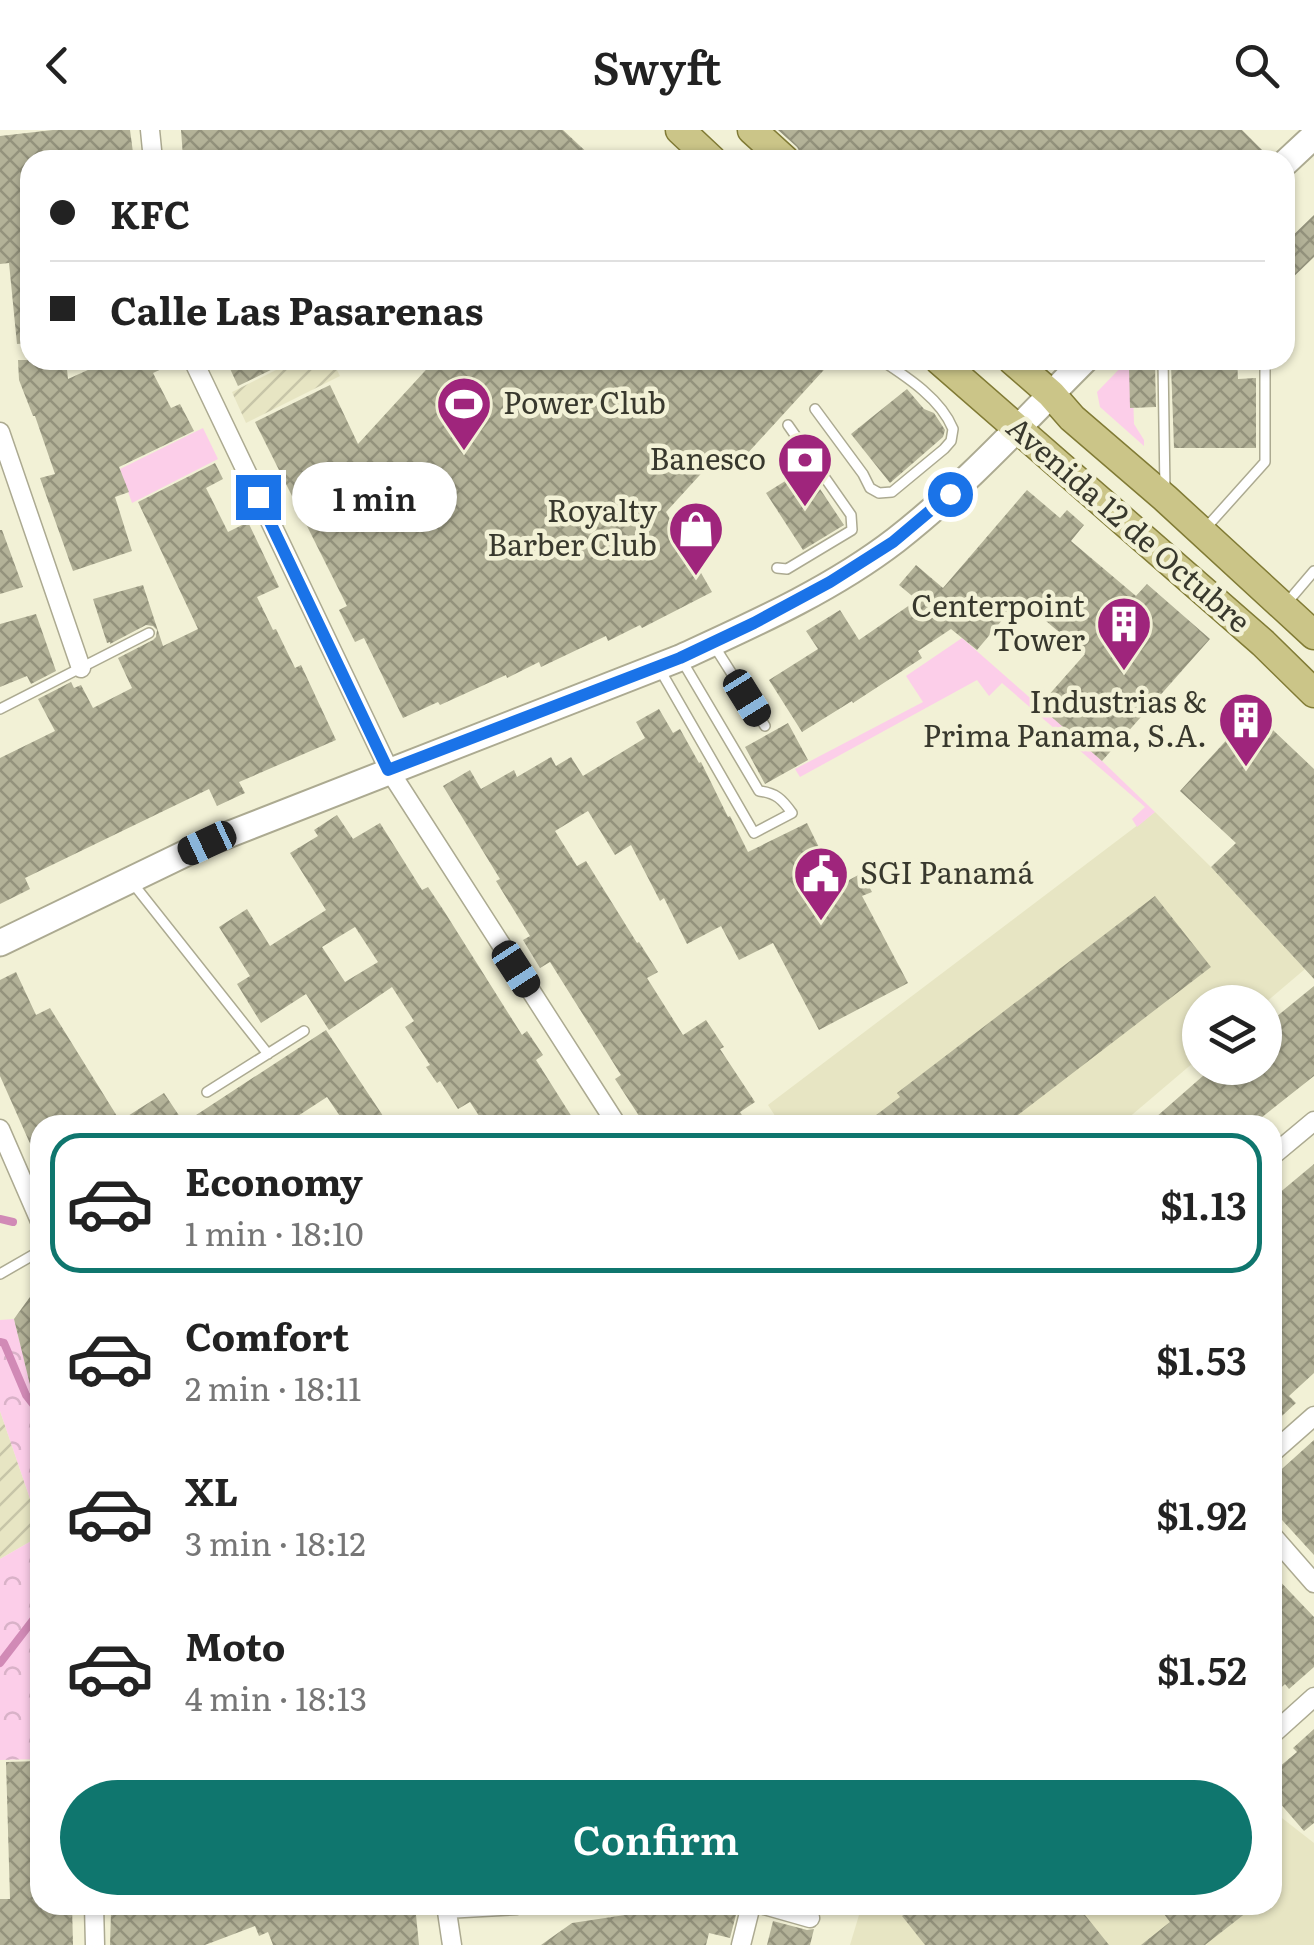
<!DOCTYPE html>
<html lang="en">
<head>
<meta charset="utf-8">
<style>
	:root { --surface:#fff; --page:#f2f2f2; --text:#222; --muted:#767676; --line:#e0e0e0; --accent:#0f766e }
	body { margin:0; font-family:Literata,serif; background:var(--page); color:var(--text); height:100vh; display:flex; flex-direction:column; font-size:38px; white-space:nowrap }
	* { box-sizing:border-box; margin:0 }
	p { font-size:32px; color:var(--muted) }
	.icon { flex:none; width:55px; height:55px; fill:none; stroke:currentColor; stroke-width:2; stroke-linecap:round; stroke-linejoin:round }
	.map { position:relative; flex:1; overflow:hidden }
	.sheet { position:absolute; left:30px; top:985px; width:1252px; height:800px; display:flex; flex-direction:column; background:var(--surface); border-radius:30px; box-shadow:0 2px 8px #0004 }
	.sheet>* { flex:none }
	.banner { position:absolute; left:20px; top:20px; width:1275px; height:220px; border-radius:30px; box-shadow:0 2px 8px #0004; display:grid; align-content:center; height:220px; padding:0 30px; background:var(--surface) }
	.buttons { position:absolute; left:1182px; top:855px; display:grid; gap:20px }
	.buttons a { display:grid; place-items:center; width:100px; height:100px; border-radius:50%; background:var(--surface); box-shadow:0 2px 8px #0004; font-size:50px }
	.end { position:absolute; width:45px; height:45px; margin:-22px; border:12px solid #1a73e8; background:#fff; box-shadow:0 0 0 5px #fff }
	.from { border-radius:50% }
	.bubble { position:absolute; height:70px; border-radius:35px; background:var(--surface); box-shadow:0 2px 8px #0004; font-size:32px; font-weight:600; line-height:70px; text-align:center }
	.car { position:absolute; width:30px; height:60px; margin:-30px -15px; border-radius:12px; box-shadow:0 0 8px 2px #0007; background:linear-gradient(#222 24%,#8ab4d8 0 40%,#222 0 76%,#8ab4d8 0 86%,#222 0) }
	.banner b { display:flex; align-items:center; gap:35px; height:95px; font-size:38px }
	.banner b+b { border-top:2px solid var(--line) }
	.banner i { width:25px; height:25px; background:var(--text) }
	ul { padding:18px 0 0; list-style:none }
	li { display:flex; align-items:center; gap:30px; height:140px; margin:0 20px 15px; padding:0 10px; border:5px solid transparent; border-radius:30px }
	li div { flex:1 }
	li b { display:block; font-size:38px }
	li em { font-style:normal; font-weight:600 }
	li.current { border-color:var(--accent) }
	li>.icon { width:90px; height:90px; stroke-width:1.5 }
	.button { display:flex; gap:20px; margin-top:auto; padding:20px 30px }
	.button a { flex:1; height:115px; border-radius:60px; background:var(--accent); color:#fff; font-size:40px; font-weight:600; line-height:115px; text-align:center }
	header { display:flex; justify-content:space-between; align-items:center; height:130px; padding:0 30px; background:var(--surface); font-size:45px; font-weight:600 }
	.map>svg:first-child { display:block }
	.built { fill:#e7e5c3 }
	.industrial { fill:url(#industrial-furrows) }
	.grass { fill:#fccee9 }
	.forest { fill:url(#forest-crowns) }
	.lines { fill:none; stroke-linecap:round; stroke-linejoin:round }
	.stream { stroke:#d18ab6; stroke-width:8 }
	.building { fill:url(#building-cross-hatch); fill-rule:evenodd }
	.lane-casing { stroke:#acaa91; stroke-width:12 }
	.street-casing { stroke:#acaa91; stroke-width:21 }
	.secondary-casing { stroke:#acaa91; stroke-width:29 }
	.primary-casing { stroke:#817b35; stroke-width:31 }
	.lane { stroke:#fff; stroke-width:9 }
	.street { stroke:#fff; stroke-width:18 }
	.secondary { stroke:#fff; stroke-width:25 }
	.primary { stroke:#cbc588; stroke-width:28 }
	.route { stroke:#1a73e8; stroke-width:12 }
	.labels { text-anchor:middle; stroke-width:9; stroke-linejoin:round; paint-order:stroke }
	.poi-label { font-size:30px; fill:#38382d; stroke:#f2f1d6; text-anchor:end }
	.street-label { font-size:30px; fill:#38382d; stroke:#f2f1d6 }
</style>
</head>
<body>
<header><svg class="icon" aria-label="back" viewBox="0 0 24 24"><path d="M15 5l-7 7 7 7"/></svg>Swyft<svg class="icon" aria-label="search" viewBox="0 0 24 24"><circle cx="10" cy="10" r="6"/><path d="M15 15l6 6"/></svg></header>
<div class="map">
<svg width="1314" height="1815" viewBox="0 0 1314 1815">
	<defs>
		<pattern id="industrial-furrows" width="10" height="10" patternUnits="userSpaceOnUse" patternTransform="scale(2.5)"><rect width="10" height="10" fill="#e7e5c3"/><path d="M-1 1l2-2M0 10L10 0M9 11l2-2" fill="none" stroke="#c7c5a8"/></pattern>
		<pattern id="forest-crowns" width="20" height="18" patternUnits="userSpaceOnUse" patternTransform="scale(2.5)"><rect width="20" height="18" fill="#fccee9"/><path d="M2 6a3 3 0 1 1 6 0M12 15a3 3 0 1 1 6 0" fill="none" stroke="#d9b2c8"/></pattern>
		<pattern id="building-cross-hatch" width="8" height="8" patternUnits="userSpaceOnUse" patternTransform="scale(2.5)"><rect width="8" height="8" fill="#b3b298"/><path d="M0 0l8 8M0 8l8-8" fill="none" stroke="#93927c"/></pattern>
	</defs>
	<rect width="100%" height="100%" fill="#f2f1d6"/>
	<path class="built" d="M 1155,682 L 1211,737 L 1305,839 L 1265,873 L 1200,872 L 1200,927 L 1120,995 L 781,995 L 768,975 Z
		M 1273,1681 L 1314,1713 L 1314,1815 L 850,1815 L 862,1775 L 1272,1775 Z"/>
	<path class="industrial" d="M 296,230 L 332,230 L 340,246 L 246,293 L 232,262 Z
		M 0,1281 L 40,1398 L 40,1406 L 0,1429 Z"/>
	<path class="grass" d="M 1128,230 L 1132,230 L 1134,294 L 1144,310 L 1144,316 L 1100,277 L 1097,262 Z
		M 203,298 L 218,329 L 132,373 L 120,339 Z
		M 962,508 L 1102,631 L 1155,682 L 1137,697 L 1132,689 L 1145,677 L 1002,553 L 989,566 L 977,550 L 800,647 L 795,639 L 923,572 L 906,546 Z"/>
	<path class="forest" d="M 14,1189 L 31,1257 L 40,1263 L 40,1398 L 0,1281 L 0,1190 Z
		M 40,1406 L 40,1629 L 0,1630 L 0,1429 Z"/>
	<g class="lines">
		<path class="stream" d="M 0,1089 L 13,1092
			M 0,1212 L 4,1213 L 26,1265 L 40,1283
			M 0,1533 L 40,1481"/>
	</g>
	<path class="building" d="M 53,0 L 130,0 L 134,30 L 30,30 L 30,213 L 17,214 L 9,133 L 0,134 L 0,6 Z
		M 181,0 L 563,0 L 595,30 L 230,30 L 227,22 L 183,27 Z
		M 778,0 L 1242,0 L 1270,28 L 1269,30 L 804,30 L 797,17 Z
		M 1314,85 L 1314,127 L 1285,155 L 1285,113 Z
		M 18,230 L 66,230 L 68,249 L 110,230 L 180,230 L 153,243 L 171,278 L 180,274 L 194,301 L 119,337 L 129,362 L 115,367 L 132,421 L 73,441 L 40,348 L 55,344 L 35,286 L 33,286 L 19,250 Z
		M 226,230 L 291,230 L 238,256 Z
		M 435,230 L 833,230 L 746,325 L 709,335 L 666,382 L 712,462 L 642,498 L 640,495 L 608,511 L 606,506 L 541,537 L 539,532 L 507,548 L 506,545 L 440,575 L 438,572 L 403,588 L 364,508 L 355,512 L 339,480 L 347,476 L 255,292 L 330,255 L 358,314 Z
		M 1173,230 L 1237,230 L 1238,249 L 1256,248 L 1256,318 L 1174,318 L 1171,235 L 1173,235 Z
		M 1155,235 L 1156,277 L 1130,278 L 1129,236 Z
		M 907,259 L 924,279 L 934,283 L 945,300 L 943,307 L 890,353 L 851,304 Z
		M 215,333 L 223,349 L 206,358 L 228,402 L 248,392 L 279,457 L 257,467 L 273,500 L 276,499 L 295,538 L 301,535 L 336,610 L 239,652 L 245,663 L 217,676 L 209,659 L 25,748 L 30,759 L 0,774 L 0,628 L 55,601 L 38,569 L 71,552 L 74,558 L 81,555 L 93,578 L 132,558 L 118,528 L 153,510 L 156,507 L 157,500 L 153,496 L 146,495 L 110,514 L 110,512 L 107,513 L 93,469 L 143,455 L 163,516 L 198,499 L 138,372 Z
		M 806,338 L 844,395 L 803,420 L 766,363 Z
		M 1027,360 L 1060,388 L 1067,380 L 1084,395 L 1071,411 L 1136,466 L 1147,454 L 1210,509 L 1102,631 L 1039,576 L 1085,524 L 1020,469 L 977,520 L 951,499 L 918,521 L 922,528 L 853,573 L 852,571 L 802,602 L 769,550 L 818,519 L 806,501 L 840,480 L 859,510 L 917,470 L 899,455 L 916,435 L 943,458 Z
		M 0,400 L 2,400 L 23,457 L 0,464 Z
		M 36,484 L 56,541 L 31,554 L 27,546 L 0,557 L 0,494 Z
		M 659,579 L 673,603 L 680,599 L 699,633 L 701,632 L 728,687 L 730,686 L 748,722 L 807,693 L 838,756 L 862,743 L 872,762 L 862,766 L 908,853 L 819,900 L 773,813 L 739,830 L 721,796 L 687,814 L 664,768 L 660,771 L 631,715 L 615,725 L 588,681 L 555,701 L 577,736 L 586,731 L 637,813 L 639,812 L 658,842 L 647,848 L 683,905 L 706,890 L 724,917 L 720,919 L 755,972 L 740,982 L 748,995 L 645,995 L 615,949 L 621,945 L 550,832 L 540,838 L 523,810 L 530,806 L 496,751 L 500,749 L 443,656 L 470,640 L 481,659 L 514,640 L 517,647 L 551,627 L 556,636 L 571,627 L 583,646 L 645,608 L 636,592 Z
		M 1253,581 L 1314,639 L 1314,849 L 1211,737 L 1236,713 L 1180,661 Z
		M 788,593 L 808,630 L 765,654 L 745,617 Z
		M 337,685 L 353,709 L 380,693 L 422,760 L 428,757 L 444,781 L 522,905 L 527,901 L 543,925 L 536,930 L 577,995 L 485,995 L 470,972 L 458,979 L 440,951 L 437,953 L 426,937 L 430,935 L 405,897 L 414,891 L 392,857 L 329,900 L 306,864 L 261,893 L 237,854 L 250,846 L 219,797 L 247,779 L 270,816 L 326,780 L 290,723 L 318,706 L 314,700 ZM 355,797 L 378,832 L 345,852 L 322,817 Z
		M 1155,766 L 1211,837 L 1005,995 L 863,995 L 900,967 L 897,963 Z
		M 16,842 L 36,885 L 50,878 L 120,991 L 164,963 L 184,993 L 326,900 L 389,995 L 346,995 L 327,967 L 284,995 L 40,995 L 40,1036 L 0,946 L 0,850 Z
		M 1314,856 L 1314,946 L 1252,995 L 1147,995 L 1212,938 L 1220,946 L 1231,938 L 1265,938 L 1265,896 Z
		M 1314,1034 L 1314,1243 L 1289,1266 L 1296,1273 L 1272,1295 L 1272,1069 Z
		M 40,1153 L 40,1266 L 33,1267 L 14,1189 Z
		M 1314,1310 L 1314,1425 L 1272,1379 L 1272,1348 Z
		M 1272,1443 L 1314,1487 L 1314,1537 L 1289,1559 L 1285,1554 L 1272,1566 Z
		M 1314,1599 L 1314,1693 L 1304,1701 L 1272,1664 L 1272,1643 L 1297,1622 L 1293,1618 Z
		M 40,1631 L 40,1775 L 72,1775 L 73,1815 L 0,1815 L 0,1769 L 10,1769 L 6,1632 Z
		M 132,1775 L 415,1775 L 419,1815 L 273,1815 L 268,1802 L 259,1806 L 255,1796 L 205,1815 L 110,1815 L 111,1783 Z
		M 632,1775 L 731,1775 L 738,1777 L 730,1808 L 709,1803 L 706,1815 L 541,1815 L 572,1793 L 638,1783 L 631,1781 Z
		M 916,1775 L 1077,1775 L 1109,1815 L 925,1815 L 902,1786 Z
		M 1157,1775 L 1256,1775 L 1205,1815 L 1141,1815 L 1170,1792 Z
		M 773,1791 L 807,1800 L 814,1799 L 810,1815 L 767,1815 Z"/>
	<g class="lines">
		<g class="lane-casing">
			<path id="lane" d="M 1163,230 L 1165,361
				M 815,279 L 863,344 L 870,358 L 879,363 L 892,362 L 944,319 L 951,311 L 953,299 C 941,269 907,247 881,230
				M 1204,400 L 1265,332 L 1265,230
				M 777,438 L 787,439 L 852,400 L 851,385 L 788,295
				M 1285,475 L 1314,441
				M 713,514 L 765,596
				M 659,538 L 754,703 L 792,683 C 782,669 776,663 759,661 L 681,529
				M 0,579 L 149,503
				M 131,751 L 268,924
				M 207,962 L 304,901
				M 0,1144 L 40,1121"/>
		</g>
		<g class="street-casing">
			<path id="street" d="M 150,0 L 153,30
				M 193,230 L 389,640 L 617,995
				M 0,302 L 81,538
				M 0,999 L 40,1091
				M 1272,1026 L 1314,991
				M 1272,1323 L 1314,1286
				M 1272,1405 L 1314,1453
				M 1275,1602 L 1314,1567
				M 94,1775 L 95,1815
				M 446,1775 L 452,1815
				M 764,1775 L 810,1788
				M 446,1779 L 517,1775
				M 741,1815 L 751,1775"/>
		</g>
		<g class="secondary-casing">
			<path id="secondary" d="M 1285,33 L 1314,6
				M 0,813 L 207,713 L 680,528 C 754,494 831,460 896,410 C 965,356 1023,292 1085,230"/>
		</g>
		<g class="primary-casing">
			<path id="primary" d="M 680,0 L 712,30
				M 752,0 L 785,30
				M 939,230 L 1263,513 L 1314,563
				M 1012,230 L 1051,264 L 1072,288 L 1165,368 L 1314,505"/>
		</g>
		<use href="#lane" class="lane"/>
		<use href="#street" class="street"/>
		<use href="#secondary" class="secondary"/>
		<use href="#primary" class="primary"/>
	</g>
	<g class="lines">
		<path class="route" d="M 258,367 L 388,640 L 680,528 L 754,493 L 830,452 L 893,412 L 950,364"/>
	</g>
	<defs>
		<g id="stadium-pin" transform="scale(2.875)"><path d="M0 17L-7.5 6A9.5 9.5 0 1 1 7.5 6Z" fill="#9f257c" stroke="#f2f1d6"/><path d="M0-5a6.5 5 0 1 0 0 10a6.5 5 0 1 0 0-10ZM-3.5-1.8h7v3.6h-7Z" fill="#fff"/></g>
		<g id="bank-pin" transform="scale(2.875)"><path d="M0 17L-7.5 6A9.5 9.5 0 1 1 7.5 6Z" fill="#9f257c" stroke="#f2f1d6"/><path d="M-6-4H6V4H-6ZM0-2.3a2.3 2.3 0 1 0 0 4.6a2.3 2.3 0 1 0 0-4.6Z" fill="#fff"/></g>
		<g id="shop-pin" transform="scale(2.875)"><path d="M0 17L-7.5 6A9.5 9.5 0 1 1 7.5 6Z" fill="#9f257c" stroke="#f2f1d6"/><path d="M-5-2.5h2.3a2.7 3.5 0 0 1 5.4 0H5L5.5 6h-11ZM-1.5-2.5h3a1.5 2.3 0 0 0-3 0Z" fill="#fff"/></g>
		<g id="building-pin" transform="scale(2.875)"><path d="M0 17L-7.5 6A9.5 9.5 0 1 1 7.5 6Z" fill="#9f257c" stroke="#f2f1d6"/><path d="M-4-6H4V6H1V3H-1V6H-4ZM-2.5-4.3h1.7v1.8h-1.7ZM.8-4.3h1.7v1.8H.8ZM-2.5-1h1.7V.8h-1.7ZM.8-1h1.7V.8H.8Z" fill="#fff"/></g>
		<g id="civic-pin" transform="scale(2.875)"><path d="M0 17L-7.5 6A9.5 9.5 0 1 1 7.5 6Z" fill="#9f257c" stroke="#f2f1d6"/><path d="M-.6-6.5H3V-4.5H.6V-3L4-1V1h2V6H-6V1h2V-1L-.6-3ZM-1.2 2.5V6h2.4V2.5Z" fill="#fff"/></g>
	</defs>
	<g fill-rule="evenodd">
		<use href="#stadium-pin" x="464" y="274"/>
		<use href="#bank-pin" x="805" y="330"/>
		<use href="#shop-pin" x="696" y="399"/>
		<use href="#building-pin" x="1124" y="494"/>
		<use href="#building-pin" x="1246" y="590"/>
		<use href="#civic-pin" x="821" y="744"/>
	</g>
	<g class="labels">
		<g class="poi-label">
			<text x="503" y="284" text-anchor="start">Power Club</text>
			<text x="766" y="340">Banesco</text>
			<text x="657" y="392">Royalty<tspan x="657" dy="34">Barber Club</tspan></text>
			<text x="1085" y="487">Centerpoint<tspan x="1085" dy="34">Tower</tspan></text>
			<text x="1207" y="583">Industrias &amp;<tspan x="1207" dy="34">Prima Panama, S.A.</tspan></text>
			<text x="860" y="754" text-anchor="start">SGI Panamá</text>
		</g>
		<g class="street-label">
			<text transform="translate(1128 395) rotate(41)" y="10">Avenida 12 de Octubre</text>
		</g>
	</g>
</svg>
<div class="buttons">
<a><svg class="icon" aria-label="layers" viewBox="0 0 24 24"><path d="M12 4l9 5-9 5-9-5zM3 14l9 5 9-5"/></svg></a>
</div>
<i class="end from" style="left:950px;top:364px"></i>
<i class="end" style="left:258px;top:367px"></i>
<div class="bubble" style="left:292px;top:332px;width:165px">1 min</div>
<i class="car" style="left:747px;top:568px;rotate:148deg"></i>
<i class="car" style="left:207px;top:713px;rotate:245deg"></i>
<i class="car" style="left:516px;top:839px;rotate:147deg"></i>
<div class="banner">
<b><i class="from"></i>KFC</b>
<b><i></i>Calle Las Pasarenas</b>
</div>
<section class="sheet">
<ul>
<li class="current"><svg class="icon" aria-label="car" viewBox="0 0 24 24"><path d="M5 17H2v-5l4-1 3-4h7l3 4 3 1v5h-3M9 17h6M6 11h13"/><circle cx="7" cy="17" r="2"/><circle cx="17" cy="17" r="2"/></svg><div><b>Economy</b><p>1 min · 18:10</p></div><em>$1.13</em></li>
<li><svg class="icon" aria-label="car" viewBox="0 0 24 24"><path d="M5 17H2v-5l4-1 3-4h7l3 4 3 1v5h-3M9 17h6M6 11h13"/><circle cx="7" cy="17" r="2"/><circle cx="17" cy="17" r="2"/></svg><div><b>Comfort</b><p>2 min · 18:11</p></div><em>$1.53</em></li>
<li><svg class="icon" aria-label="car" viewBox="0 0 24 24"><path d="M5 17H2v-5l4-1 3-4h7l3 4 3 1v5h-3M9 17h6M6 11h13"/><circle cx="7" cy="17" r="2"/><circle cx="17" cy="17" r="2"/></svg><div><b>XL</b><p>3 min · 18:12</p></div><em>$1.92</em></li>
<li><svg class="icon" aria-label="car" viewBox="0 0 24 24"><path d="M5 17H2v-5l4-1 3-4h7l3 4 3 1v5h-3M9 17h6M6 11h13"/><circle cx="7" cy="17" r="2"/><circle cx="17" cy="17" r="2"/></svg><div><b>Moto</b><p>4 min · 18:13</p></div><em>$1.52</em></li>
</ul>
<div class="button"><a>Confirm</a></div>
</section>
</div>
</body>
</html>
